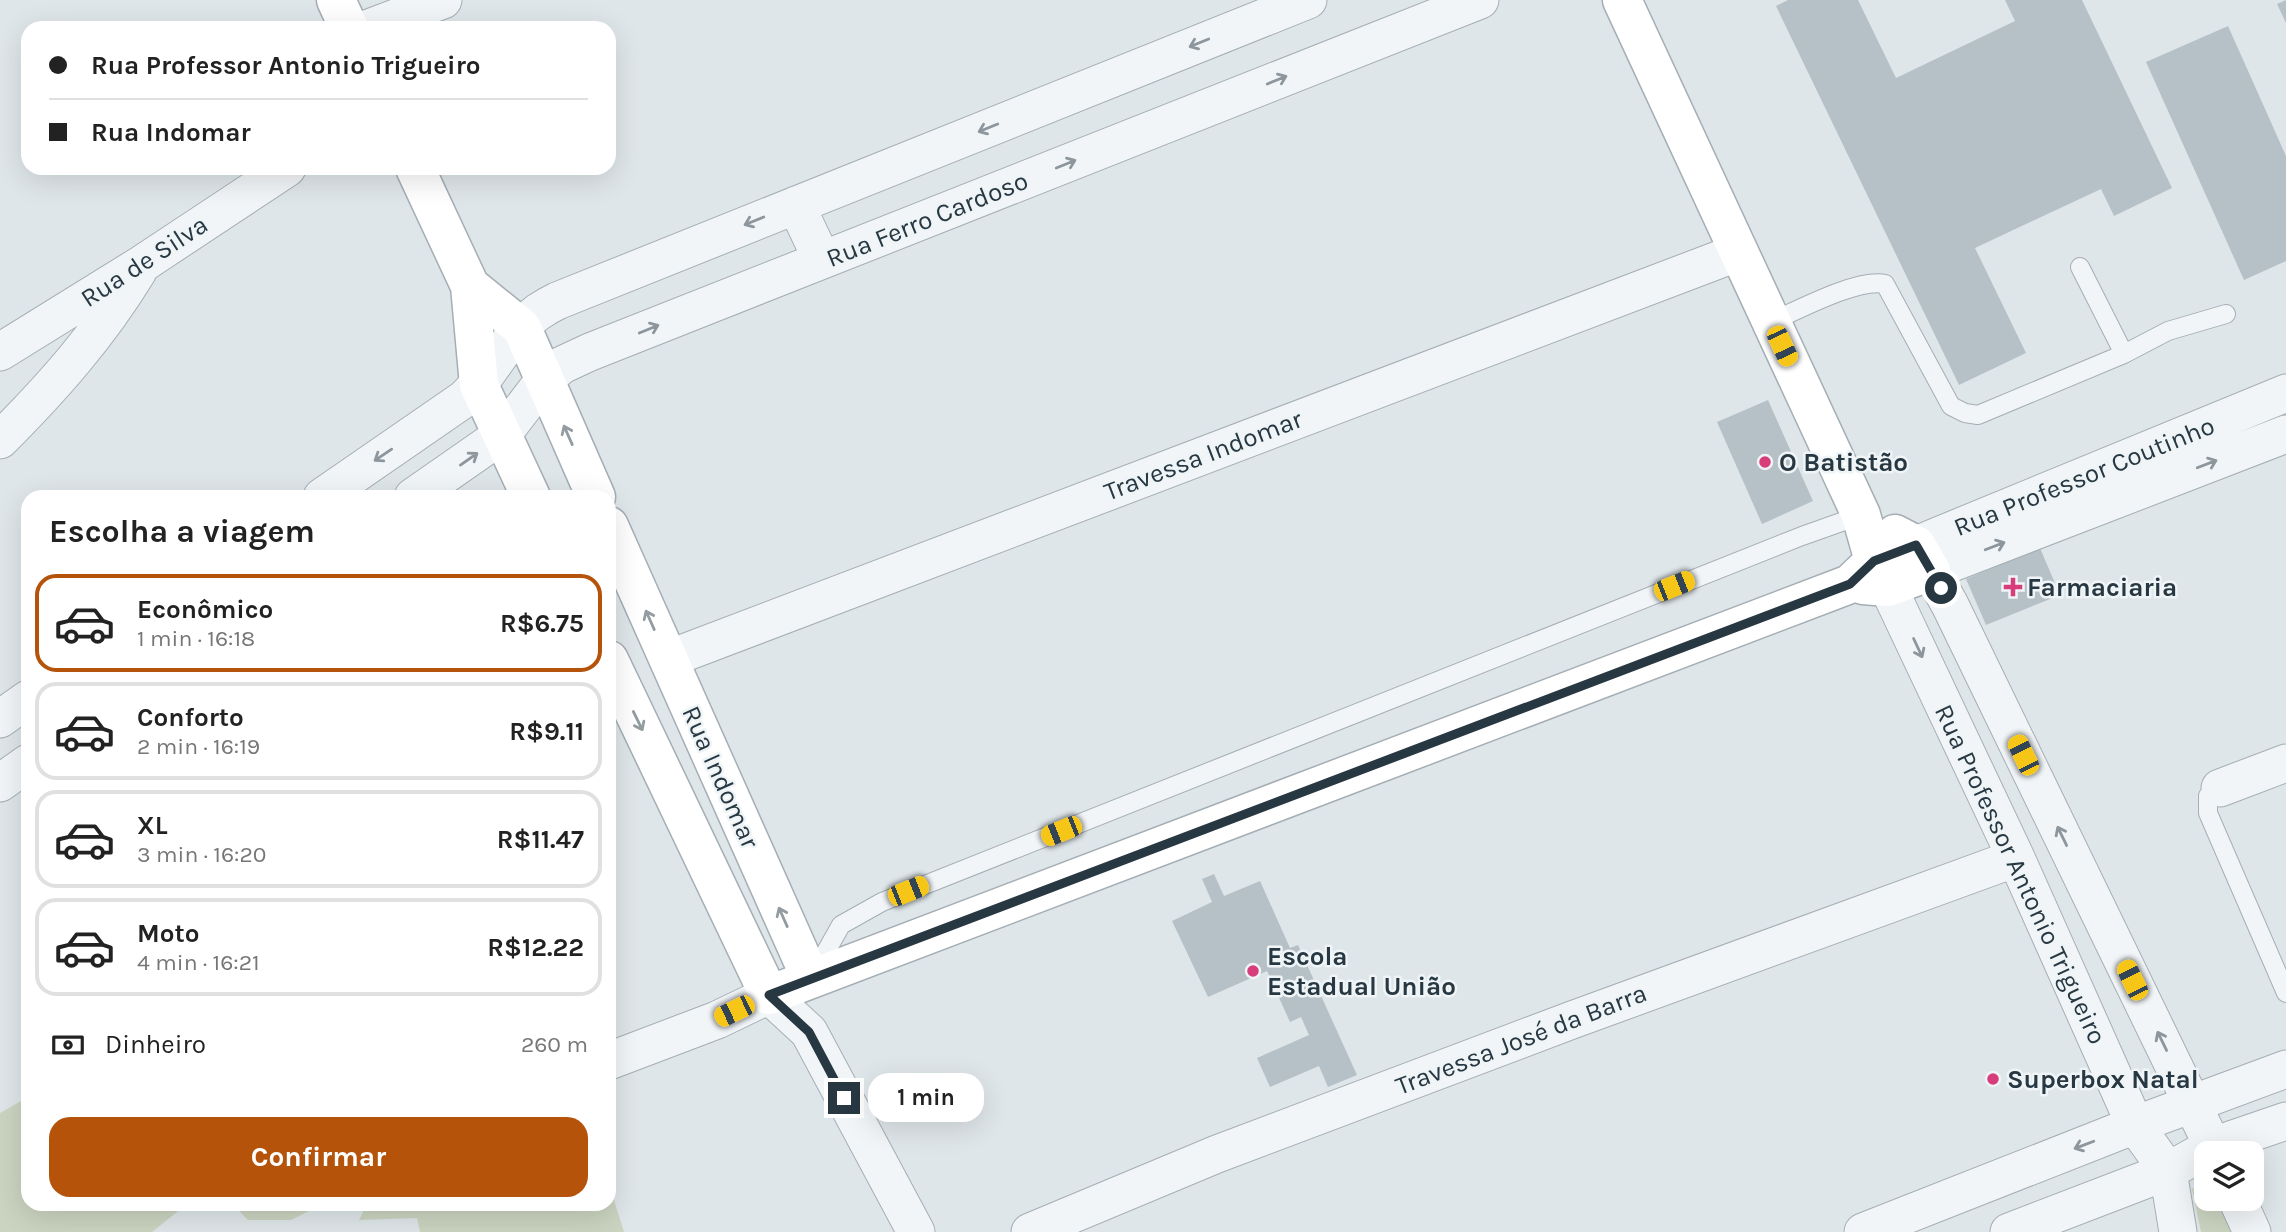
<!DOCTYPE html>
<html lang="pt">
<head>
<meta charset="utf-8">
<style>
	:root { --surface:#fff; --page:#f2f2f2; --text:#222; --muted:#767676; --line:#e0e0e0; --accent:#b45309 }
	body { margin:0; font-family:Karla,sans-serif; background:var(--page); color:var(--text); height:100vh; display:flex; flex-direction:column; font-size:26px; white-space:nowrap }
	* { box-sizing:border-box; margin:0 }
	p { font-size:23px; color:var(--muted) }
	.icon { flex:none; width:38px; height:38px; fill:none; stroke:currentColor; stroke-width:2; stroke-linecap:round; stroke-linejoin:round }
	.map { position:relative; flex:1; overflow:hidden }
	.sheet { position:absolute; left:21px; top:490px; width:595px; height:721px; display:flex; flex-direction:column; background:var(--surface); border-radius:21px; box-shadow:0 7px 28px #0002 }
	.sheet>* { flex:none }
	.top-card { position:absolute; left:21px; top:21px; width:595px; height:154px; border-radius:21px; box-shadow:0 7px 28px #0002; display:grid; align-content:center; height:154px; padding:0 28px; background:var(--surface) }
	.fabs { position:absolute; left:2194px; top:1141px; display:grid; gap:14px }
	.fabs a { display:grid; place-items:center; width:70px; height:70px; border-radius:14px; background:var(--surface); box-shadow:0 7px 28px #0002; font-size:35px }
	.end { position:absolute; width:32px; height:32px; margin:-16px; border:9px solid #273842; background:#fff; box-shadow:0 0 0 4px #fff }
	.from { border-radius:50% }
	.bubble { position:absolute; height:49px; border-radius:21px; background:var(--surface); box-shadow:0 7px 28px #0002; font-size:23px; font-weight:700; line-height:49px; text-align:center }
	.car { position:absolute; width:21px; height:42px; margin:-21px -10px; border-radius:9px; box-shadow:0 0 5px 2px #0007; background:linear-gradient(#f5c518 24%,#345 0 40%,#f5c518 0 76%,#345 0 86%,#f5c518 0) }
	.top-card b { display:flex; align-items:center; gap:24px; height:66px; font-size:26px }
	.top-card b+b { border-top:2px solid var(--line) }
	.top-card i { width:18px; height:18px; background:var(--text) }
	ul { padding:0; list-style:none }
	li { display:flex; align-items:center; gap:21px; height:98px; margin:0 14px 10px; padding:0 14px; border:4px solid var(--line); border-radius:21px }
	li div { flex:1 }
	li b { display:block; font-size:26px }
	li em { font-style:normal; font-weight:700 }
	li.on { border-color:var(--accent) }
	li>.icon { width:63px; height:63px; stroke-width:1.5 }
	h2 { padding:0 28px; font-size:32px; line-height:84px }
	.pay { display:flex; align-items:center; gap:18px; height:77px; padding:0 28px; font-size:26px }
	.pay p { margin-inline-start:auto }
	.cta { display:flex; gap:14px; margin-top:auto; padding:14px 28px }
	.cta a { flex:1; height:80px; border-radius:21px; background:var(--accent); color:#fff; font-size:28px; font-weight:700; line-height:80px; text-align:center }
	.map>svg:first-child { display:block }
	.green { fill:#cad4c0 }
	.building { fill:#b6c0c7 }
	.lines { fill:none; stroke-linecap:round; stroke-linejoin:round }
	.lane-casing { stroke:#a4aeb4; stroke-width:20 }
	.street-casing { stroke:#a4aeb4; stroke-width:39 }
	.secondary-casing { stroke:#a4aeb4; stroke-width:41 }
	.lane { stroke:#f2f5f7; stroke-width:18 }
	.street { stroke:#f2f5f7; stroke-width:37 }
	.secondary { stroke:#fff; stroke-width:38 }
	.oneway { stroke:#8c969c }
	.oneway2 { stroke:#939ca0 }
	.route { stroke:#273842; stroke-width:9 }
	.poi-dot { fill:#d73c7b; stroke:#eff4f7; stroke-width:2.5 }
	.labels { text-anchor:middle; stroke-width:5; stroke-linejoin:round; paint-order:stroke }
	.street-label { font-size:26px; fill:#273842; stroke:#eff4f7 }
	.poi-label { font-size:26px; font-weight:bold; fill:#273842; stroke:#eff4f7; text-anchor:start }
</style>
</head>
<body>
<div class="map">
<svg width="2286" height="1232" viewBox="0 0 2286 1232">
	<rect width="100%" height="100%" fill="#dfe6e9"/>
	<path class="green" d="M 28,1097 L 28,1204 L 187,1204 L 152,1232 L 0,1232 L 0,1113 Z
		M 2207,1181 L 2207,1199 L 2225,1199 L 2238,1232 L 2201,1232 L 2192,1189 Z
		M 609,1184 L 624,1232 L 420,1232 L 417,1218 L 359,1220 L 367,1204 L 609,1204 Z
		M 232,1204 L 323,1204 L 291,1220 L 248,1220 Z"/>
	<path class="building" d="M 1788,0 L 1858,0 L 1896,78 L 2015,21 L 2005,0 L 2082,0 L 2172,188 L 2114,216 L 2101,189 L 1975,248 L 2026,353 L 1959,385 L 1776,6 Z
		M 2286,0 L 2286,23 L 2277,4 Z
		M 2228,26 L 2286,156 L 2286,261 L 2244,280 L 2146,62 Z
		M 1768,400 L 1813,501 L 1762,524 L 1717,422 Z
		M 2040,548 L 2060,595 L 1986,625 L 1966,579 Z
		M 1214,874 L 1224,896 L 1260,881 L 1290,948 L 1298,945 L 1357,1075 L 1328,1087 L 1319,1066 L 1270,1087 L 1257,1058 L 1309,1035 L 1301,1017 L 1290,1022 L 1267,971 L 1208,997 L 1172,921 L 1212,902 L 1202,879 Z"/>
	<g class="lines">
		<g class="lane-casing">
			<path id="lane" d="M 2080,267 L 2124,354
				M 1771,322 C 1798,310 1858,278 1885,284 L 1951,406 L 1965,413 L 1978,415 L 2124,354 L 2168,331 L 2226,314
				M 2220,788 L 2208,796 L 2208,813 L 2286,993
				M 814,973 L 841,925 L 882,902 L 1802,536 L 1861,515"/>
		</g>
		<g class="street-casing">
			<path id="street" d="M 369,28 L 443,0
				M 796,205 L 822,260
				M 0,352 L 142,264 L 287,168
				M 0,440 C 53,387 99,335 138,271
				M 322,497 L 464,399 C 492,374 509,333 538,312 C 544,308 551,304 557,301 L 1308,0
				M 413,497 L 502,435 L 544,380 L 562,365 L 590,352 L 1480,0
				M 1916,545 L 2286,393
				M 1888,587 L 2016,858 L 2135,1125 L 2168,1171 L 2178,1232
				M 668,659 L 1739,252
				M 0,719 L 28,699
				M 0,783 L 28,763
				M 2220,788 L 2286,763
				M 609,1061 L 717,1020 L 769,995 L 809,1032 L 916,1232
				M 2216,1153 L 1950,605 L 1931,571 L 2286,434
				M 2237,1199 L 2252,1232
				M 1030,1232 L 1217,1154 L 1572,1020 L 2016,858
				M 1863,1232 L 2135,1125 L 2286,1069
				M 2009,1232 L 2168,1171 L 2213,1146 L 2286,1121"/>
		</g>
		<g class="secondary-casing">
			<path id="secondary" d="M 336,0 L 349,28
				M 1622,0 L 1861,515 L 1874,561 L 1888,587
				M 415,168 L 470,286 L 479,385 L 531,497
				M 470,286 L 522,328 L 596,497
				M 609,526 L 811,979
				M 1863,585 L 1888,587 L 1931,571 L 1916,545 L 1895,534
				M 609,660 L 769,995 L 1850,584 L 1874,561 L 1916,545"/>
		</g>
		<use href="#lane" class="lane"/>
		<use href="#street" class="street"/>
		<use href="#secondary" class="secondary"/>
	</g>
	<defs><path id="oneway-shaft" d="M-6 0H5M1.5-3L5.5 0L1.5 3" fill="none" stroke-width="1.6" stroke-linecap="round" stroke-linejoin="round" transform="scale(1.75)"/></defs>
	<g class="oneway">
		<use href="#oneway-shaft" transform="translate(1199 43) rotate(158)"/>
		<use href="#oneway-shaft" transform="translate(1277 80) rotate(-22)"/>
		<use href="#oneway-shaft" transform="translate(988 128) rotate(158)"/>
		<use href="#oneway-shaft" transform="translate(1066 164) rotate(-22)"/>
		<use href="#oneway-shaft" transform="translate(754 221) rotate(158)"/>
		<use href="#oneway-shaft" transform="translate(649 329) rotate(-22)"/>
		<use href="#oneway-shaft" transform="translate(383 455) rotate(146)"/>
		<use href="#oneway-shaft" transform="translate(469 459) rotate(-35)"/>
		<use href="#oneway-shaft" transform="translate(2207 464) rotate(-21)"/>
		<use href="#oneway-shaft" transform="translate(1995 546) rotate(-21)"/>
		<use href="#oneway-shaft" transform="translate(1918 648) rotate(65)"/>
		<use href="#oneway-shaft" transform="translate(2062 836) rotate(-116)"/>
		<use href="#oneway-shaft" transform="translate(2162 1041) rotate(-116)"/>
		<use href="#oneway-shaft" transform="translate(2084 1145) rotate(159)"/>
	</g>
	<g class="oneway2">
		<use href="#oneway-shaft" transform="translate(568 435) rotate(-114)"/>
		<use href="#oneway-shaft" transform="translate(650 620) rotate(-114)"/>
		<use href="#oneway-shaft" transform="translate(638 721) rotate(64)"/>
		<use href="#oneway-shaft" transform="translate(783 917) rotate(-114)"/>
	</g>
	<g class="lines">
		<path class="route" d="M 844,1098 L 809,1032 L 769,995 L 1850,584 L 1874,561 L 1916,545 L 1941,588"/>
	</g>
	<g class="poi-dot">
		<circle cx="1765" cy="462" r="7"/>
		<path d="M2009.5 576.5h7v7h7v7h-7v7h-7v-7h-7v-7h7z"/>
		<circle cx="1253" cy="971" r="7"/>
		<circle cx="1993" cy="1079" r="7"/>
	</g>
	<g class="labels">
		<g class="street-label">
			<text transform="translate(927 219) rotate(-22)" y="9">Rua Ferro Cardoso</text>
			<text transform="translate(144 261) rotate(-33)" y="9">Rua de Silva</text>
			<text transform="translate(1203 455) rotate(-21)" y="9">Travessa Indomar</text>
			<text transform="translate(2084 476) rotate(-22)" y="9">Rua Professor Coutinho</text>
			<text transform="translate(721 777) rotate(66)" y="9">Rua Indomar</text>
			<text transform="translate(2021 874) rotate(65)" y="9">Rua Professor Antonio Trigueiro</text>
			<text transform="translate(1521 1039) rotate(-21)" y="9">Travessa José da Barra</text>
		</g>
		<g class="poi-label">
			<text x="1779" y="471">O Batistão</text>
			<text x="2027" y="596">Farmaciaria</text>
			<text x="1267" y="965">Escola<tspan x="1267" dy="30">Estadual União</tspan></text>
			<text x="2007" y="1088">Superbox Natal</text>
		</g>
	</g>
</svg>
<div class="fabs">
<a><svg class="icon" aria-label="layers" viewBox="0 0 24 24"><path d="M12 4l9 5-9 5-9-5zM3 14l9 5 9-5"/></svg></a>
</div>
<i class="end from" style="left:1941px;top:588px"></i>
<i class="end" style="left:844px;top:1098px"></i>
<div class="bubble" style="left:868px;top:1073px;width:116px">1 min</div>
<i class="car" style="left:1782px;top:346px;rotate:155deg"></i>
<i class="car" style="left:1674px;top:586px;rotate:68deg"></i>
<i class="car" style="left:2023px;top:755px;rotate:334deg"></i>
<i class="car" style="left:1061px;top:831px;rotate:248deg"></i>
<i class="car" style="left:908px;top:891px;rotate:68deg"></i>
<i class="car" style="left:2132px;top:980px;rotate:334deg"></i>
<i class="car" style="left:734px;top:1011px;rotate:244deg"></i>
<div class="top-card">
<b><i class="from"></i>Rua Professor Antonio Trigueiro</b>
<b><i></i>Rua Indomar</b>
</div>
<section class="sheet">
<h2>Escolha a viagem</h2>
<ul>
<li class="on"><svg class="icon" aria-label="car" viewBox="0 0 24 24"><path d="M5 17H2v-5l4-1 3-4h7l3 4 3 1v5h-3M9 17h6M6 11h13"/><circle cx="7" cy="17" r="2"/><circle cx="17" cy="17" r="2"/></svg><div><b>Econômico</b><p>1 min · 16:18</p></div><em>R$6.75</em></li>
<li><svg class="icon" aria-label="car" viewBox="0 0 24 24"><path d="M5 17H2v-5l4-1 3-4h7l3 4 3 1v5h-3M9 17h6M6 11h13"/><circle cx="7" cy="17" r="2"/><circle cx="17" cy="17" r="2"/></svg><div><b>Conforto</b><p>2 min · 16:19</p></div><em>R$9.11</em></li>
<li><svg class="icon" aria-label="car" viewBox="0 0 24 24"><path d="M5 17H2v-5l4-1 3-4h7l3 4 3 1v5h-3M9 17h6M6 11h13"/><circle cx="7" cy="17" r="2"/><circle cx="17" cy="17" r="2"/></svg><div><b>XL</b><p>3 min · 16:20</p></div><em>R$11.47</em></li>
<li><svg class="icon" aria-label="car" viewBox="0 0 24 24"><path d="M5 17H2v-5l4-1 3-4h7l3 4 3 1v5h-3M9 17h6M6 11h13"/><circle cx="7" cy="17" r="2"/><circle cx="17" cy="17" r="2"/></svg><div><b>Moto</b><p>4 min · 16:21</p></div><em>R$12.22</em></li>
</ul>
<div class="pay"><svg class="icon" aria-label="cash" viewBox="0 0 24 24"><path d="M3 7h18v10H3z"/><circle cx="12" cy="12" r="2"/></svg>Dinheiro<p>260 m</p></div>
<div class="cta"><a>Confirmar</a></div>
</section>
</div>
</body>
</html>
